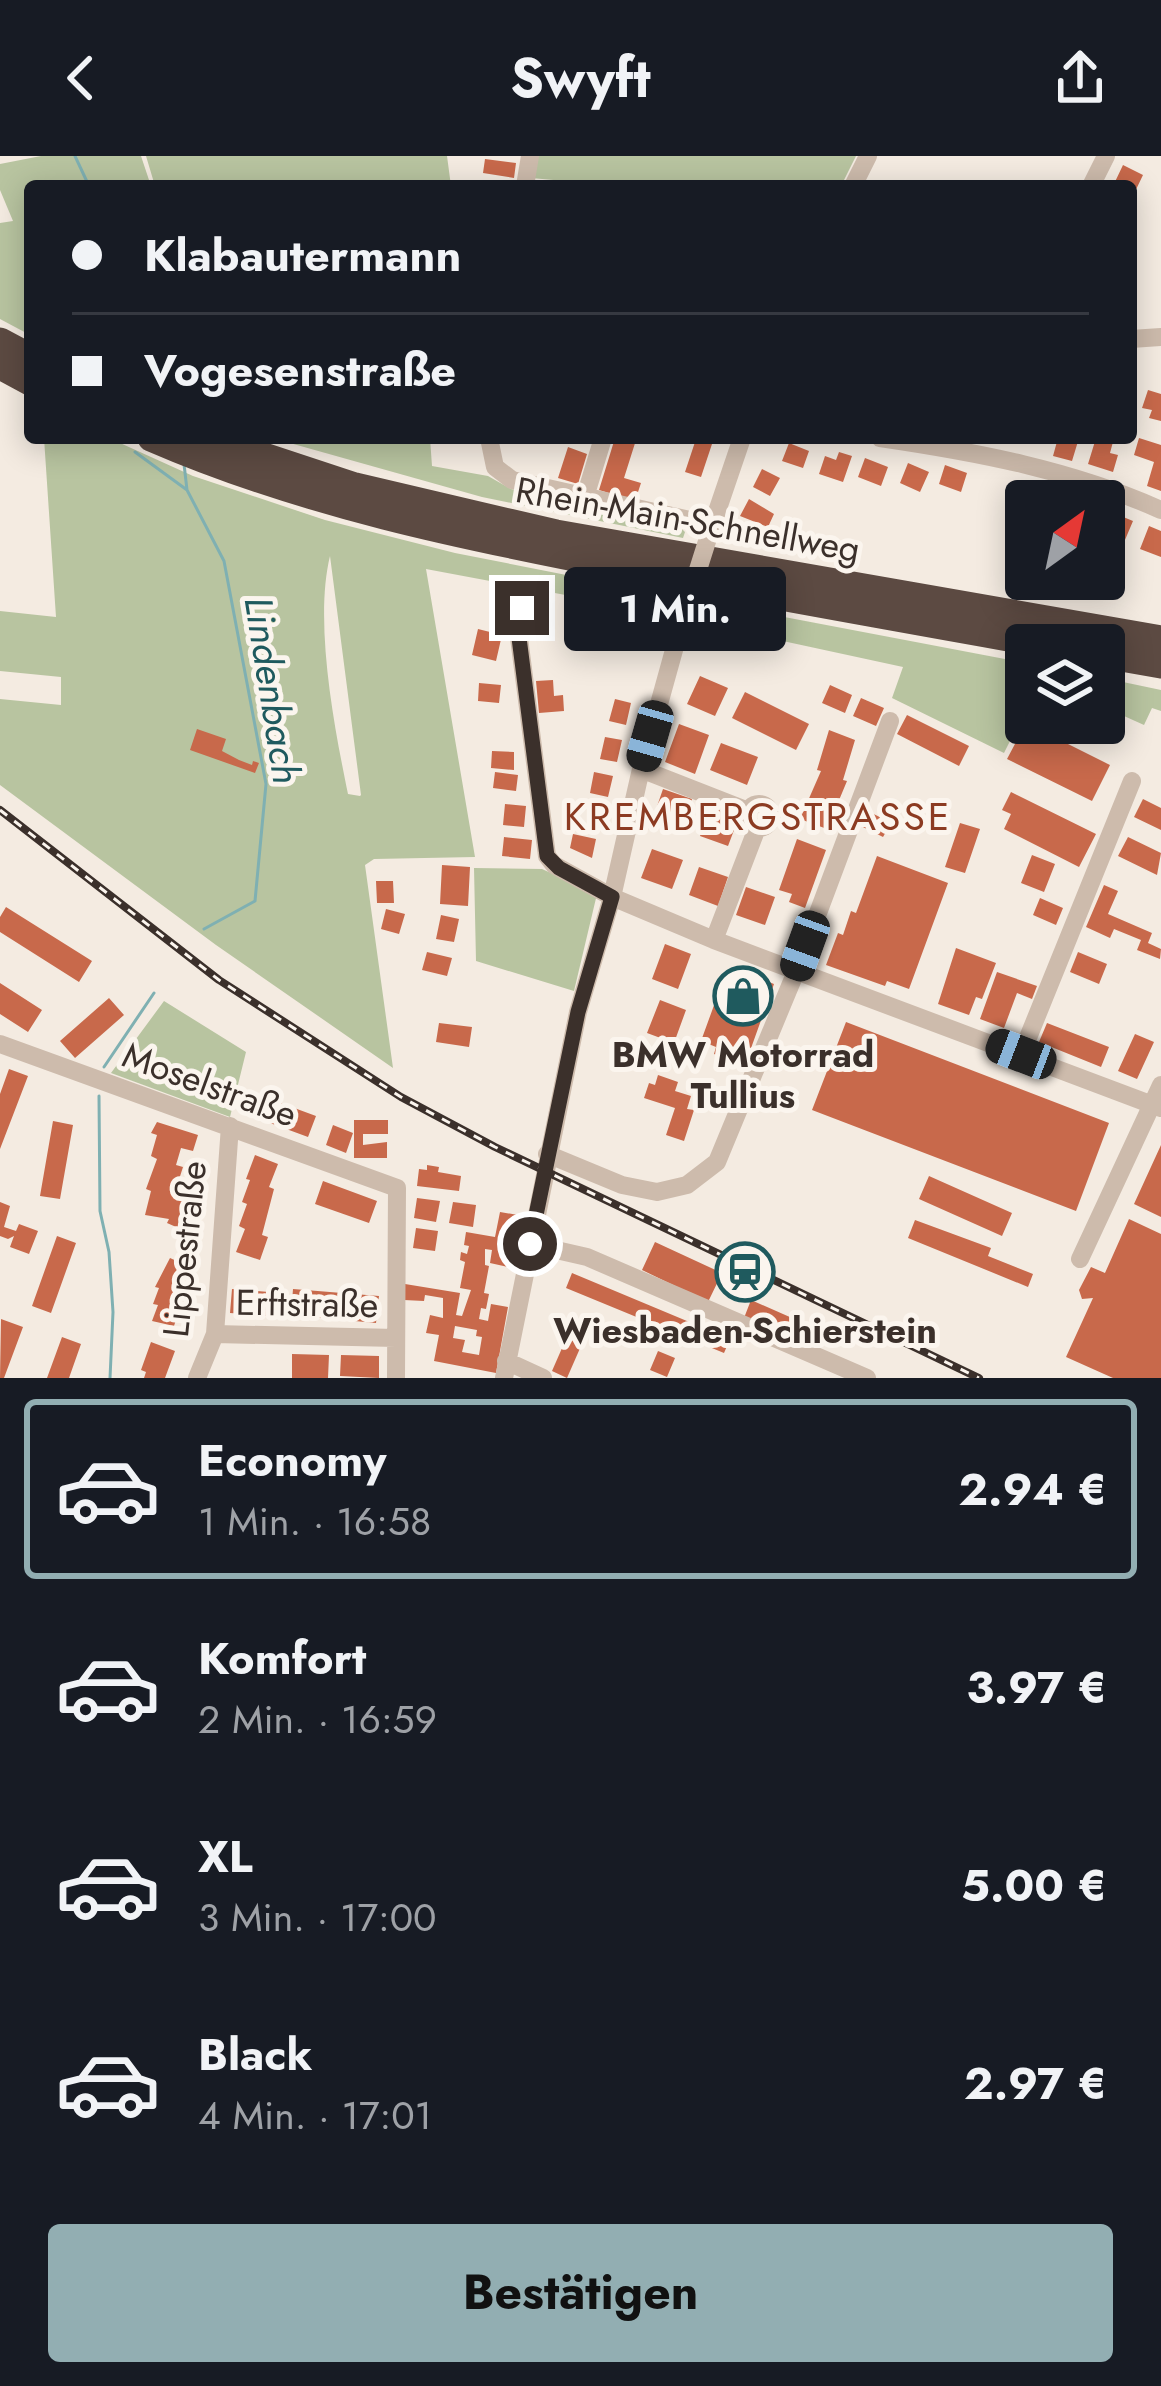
<!DOCTYPE html>
<html lang="de">
<head>
<meta charset="utf-8">
<style>
	:root { --surface:#171b24; --page:#242831; --text:#f1f3f6; --muted:#9ea1a6; --line:#363941; --accent:#92aeb2 }
	body { margin:0; font-family:Jost,sans-serif; background:var(--page); color:var(--text); height:100vh; display:flex; flex-direction:column; font-size:45px; white-space:nowrap }
	* { box-sizing:border-box; margin:0 }
	p { font-size:39px; color:var(--muted) }
	.icon { flex:none; width:66px; height:66px; fill:none; stroke:currentColor; stroke-width:2; stroke-linecap:round; stroke-linejoin:round }
	.map { position:relative; height:1222px; overflow:hidden }
	.side { display:flex; flex-direction:column; background:var(--surface); flex:1 }
	.side>* { flex:none }
	.top-card { position:absolute; left:24px; top:24px; width:1113px; height:264px; border-radius:12px; box-shadow:0 6px 30px #0003; display:grid; align-content:center; height:264px; padding:0 48px; background:var(--surface) }
	.needle { width:78px; rotate:33deg }
	.fabs { position:absolute; left:1005px; top:324px; display:grid; gap:24px }
	.fabs a { display:grid; place-items:center; width:120px; height:120px; border-radius:12px; background:var(--surface); box-shadow:0 6px 30px #0003; font-size:60px }
	.end { position:absolute; width:54px; height:54px; margin:-27px; border:15px solid #3b302b; background:#fff; box-shadow:0 0 0 6px #fff }
	.from { border-radius:50% }
	.bubble { position:absolute; height:84px; border-radius:12px; background:var(--surface); box-shadow:0 6px 30px #0003; font-size:39px; font-weight:700; line-height:84px; text-align:center }
	.car { position:absolute; width:36px; height:72px; margin:-36px -18px; border-radius:15px; box-shadow:0 0 9px 3px #0007; background:linear-gradient(#222 24%,#8ab4d8 0 40%,#222 0 76%,#8ab4d8 0 86%,#222 0) }
	.top-card b { display:flex; align-items:center; gap:42px; height:114px; font-size:45px }
	.top-card b+b { border-top:3px solid var(--line) }
	.top-card i { width:30px; height:30px; background:var(--text) }
	ul { padding:21px 0 0; list-style:none }
	li { display:flex; align-items:center; gap:36px; height:180px; margin:0 24px 18px; padding:0 24px; border:6px solid transparent; border-radius:12px }
	li div { flex:1 }
	li b { display:block; font-size:45px }
	li em { font-style:normal; font-weight:700 }
	li.selected { border-color:var(--accent) }
	li>.icon { width:108px; height:108px; stroke-width:1.5 }
	.primary-button { display:flex; gap:24px; margin-top:auto; padding:24px 48px }
	.primary-button a { flex:1; height:138px; border-radius:12px; background:var(--accent); color:#111; font-size:48px; font-weight:700; line-height:138px; text-align:center }
	header { display:flex; justify-content:space-between; align-items:center; height:156px; padding:0 48px; background:var(--surface); font-size:54px; font-weight:700 }
	.map>svg:first-child { display:block }
	.green { fill:#b8c4a0; fill-rule:evenodd }
	.lines { fill:none; stroke-linecap:round; stroke-linejoin:round }
	.stream { stroke:#7fb0b2; stroke-width:3 }
	.building { fill:#c8694b; fill-rule:evenodd }
	.minor { stroke:#cdbbac; stroke-width:18 }
	.highway { stroke:#5c4a42; stroke-width:27 }
	.rail-casing { stroke:#3b302b; stroke-width:8 }
	.rail { stroke:#fbf5ee; stroke-width:3; stroke-dasharray:9; stroke-linecap:butt }
	.minor-bridge { stroke:#cdbbac; stroke-width:18 }
	.route { stroke:#3b302b; stroke-width:15 }
	.labels { text-anchor:middle; stroke-width:10; stroke-linejoin:round; paint-order:stroke }
	.street-label { font-size:36px; fill:#3b302b; stroke:#fbf5ee }
	.poi-label { font-size:36px; font-weight:bold; fill:#3b302b; stroke:#fbf5ee }
	.water-label { font-size:39px; font-style:italic; fill:#1f5a5e; stroke:#fbf5ee }
	.neighbourhood-label { font-size:39px; letter-spacing:3px; fill:#8c3b22; stroke:#fbf5ee }
</style>
</head>
<body>
<header><svg class="icon" aria-label="back" viewBox="0 0 24 24"><path d="M15 5l-7 7 7 7"/></svg>Swyft<svg class="icon" aria-label="share" viewBox="0 0 24 24"><path d="M12 15V3M7 8l5-5 5 5M5 13v7h14v-7"/></svg></header>
<div class="map">
<svg width="1161" height="1222" viewBox="0 0 1161 1222">
	<rect width="100%" height="100%" fill="#f4ebe1"/>
	<path class="green" d="M 41,0 L 141,0 L 151,30 L 30,30 L 30,179 L 0,163 L 0,67 L 13,65 L 0,34 L 0,8 Z
		M 146,0 L 447,0 L 451,30 L 155,30 Z
		M 534,0 L 856,0 L 841,30 C 739,30 636,32 531,22 Z
		M 44,282 L 109,282 L 193,320 L 325,364 L 455,397 L 673,440 L 667,458 L 426,413 L 475,701 L 374,703 L 365,709 L 393,912 L 216,789 L 0,629 L 0,543 L 61,549 L 61,521 L 0,515 L 0,455 L 56,461 ZM 330,400 L 361,639 L 360,640 L 348,638 C 334,570 314,466 330,400 Z
		M 272,282 L 430,282 L 432,310 L 488,320 L 511,333 L 679,370 L 685,376 L 683,382 L 482,341 Z
		M 705,446 L 1026,507 L 1011,547 L 1025,555 L 1004,597 L 892,542 L 903,511 L 699,467 Z
		M 1104,522 L 1161,534 L 1161,555 L 1152,552 L 1144,569 L 1104,551 Z
		M 474,712 L 542,713 L 597,738 L 574,835 L 476,805 Z
		M 164,845 L 246,896 L 230,961 L 111,917 Z"/>
	<g class="lines">
		<path class="stream" d="M 75,0 L 89,30
			M 135,296 L 187,334
			M 184,308 L 187,334 L 224,405 L 266,628 L 255,745 L 204,773
			M 104,911 L 154,837
			M 99,940 L 100,1055 L 109,1096 L 113,1156 L 110,1222"/>
	</g>
	<path class="building" d="M 485,3 L 516,7 L 514,22 L 483,17 Z
		M 1123,9 L 1143,19 L 1131,44 L 1131,30 L 1113,30 Z
		M 1148,234 L 1161,238 L 1161,265 L 1149,262 L 1152,254 L 1142,252 Z
		M 615,282 L 636,284 L 624,322 L 641,327 L 635,345 L 599,334 Z
		M 1058,282 L 1079,282 L 1072,305 L 1053,300 Z
		M 1096,282 L 1114,282 L 1110,297 L 1118,299 L 1113,316 L 1088,308 Z
		M 1139,282 L 1161,289 L 1161,335 L 1147,330 L 1154,306 L 1134,299 Z
		M 696,283 L 712,288 L 701,321 L 685,316 Z
		M 789,287 L 809,295 L 803,312 L 782,305 Z
		M 568,291 L 587,298 L 578,328 L 558,322 Z
		M 839,296 L 852,300 L 843,326 L 819,318 L 825,300 L 836,304 Z
		M 865,302 L 888,311 L 881,330 L 858,321 Z
		M 908,307 L 929,316 L 920,336 L 900,327 Z
		M 945,309 L 967,317 L 961,336 L 939,328 Z
		M 762,313 L 780,322 L 770,340 L 753,331 Z
		M 749,343 L 774,358 L 768,371 L 740,360 Z
		M 1116,358 L 1133,365 L 1122,391 L 1106,380 Z
		M 1149,370 L 1161,375 L 1161,401 L 1140,393 Z
		M 620,456 L 654,464 L 649,487 L 615,479 Z
		M 478,473 L 502,479 L 496,505 L 472,499 Z
		M 700,520 L 728,532 L 715,560 L 687,548 Z
		M 553,524 L 554,540 L 563,539 L 564,555 L 539,557 L 536,525 Z
		M 479,527 L 501,529 L 499,547 L 478,545 Z
		M 830,529 L 852,539 L 845,557 L 822,547 Z
		M 745,536 L 809,568 L 796,594 L 732,562 Z
		M 861,542 L 884,552 L 876,570 L 853,560 Z
		M 615,543 L 631,547 L 626,569 L 609,565 Z
		M 907,559 L 969,590 L 959,610 L 897,578 Z
		M 1026,567 L 1110,609 L 1092,645 L 1007,603 Z
		M 679,568 L 709,579 L 695,618 L 665,606 Z
		M 197,573 L 226,583 L 222,595 L 239,604 L 252,609 L 253,605 L 259,607 L 255,617 L 190,594 Z
		M 829,574 L 855,584 L 843,624 L 847,625 L 827,673 L 800,663 L 821,615 L 817,614 Z
		M 605,581 L 622,584 L 617,606 L 600,603 Z
		M 721,587 L 758,601 L 747,629 L 710,614 Z
		M 492,595 L 514,596 L 514,614 L 491,612 Z
		M 495,616 L 518,619 L 516,635 L 493,632 Z
		M 594,616 L 613,620 L 608,641 L 590,637 Z
		M 663,633 L 692,643 L 682,672 L 653,662 Z
		M 1011,636 L 1096,678 L 1079,711 L 1004,673 L 1011,658 L 1002,654 Z
		M 1143,643 L 1161,652 L 1161,674 L 1134,661 Z
		M 505,648 L 526,650 L 524,671 L 503,669 Z
		M 710,651 L 739,661 L 728,690 L 700,680 Z
		M 868,655 L 891,667 L 883,681 L 861,670 Z
		M 960,667 L 980,673 L 965,717 L 945,711 Z
		M 573,678 L 596,683 L 592,702 L 570,692 Z
		M 504,681 L 532,684 L 530,703 L 502,700 Z
		M 1128,681 L 1161,697 L 1157,719 L 1118,700 Z
		M 797,683 L 826,694 L 805,752 L 789,746 L 792,738 L 779,734 Z
		M 652,693 L 683,704 L 672,733 L 641,722 Z
		M 1032,699 L 1055,708 L 1044,736 L 1021,727 Z
		M 877,700 L 948,727 L 909,833 L 887,825 L 885,830 L 826,809 L 838,777 L 843,779 L 851,755 L 856,757 Z
		M 442,709 L 470,711 L 468,750 L 440,748 Z
		M 699,711 L 728,721 L 718,750 L 689,739 Z
		M 376,725 L 393,725 L 394,747 L 377,747 Z
		M 1104,729 L 1118,735 L 1108,758 L 1152,777 L 1148,787 L 1161,793 L 1160,803 L 1137,794 L 1141,784 L 1114,773 L 1110,782 L 1086,771 Z
		M 746,731 L 775,741 L 765,769 L 736,759 Z
		M 1040,742 L 1063,752 L 1056,769 L 1033,759 Z
		M 6,751 L 92,805 L 79,826 L 0,776 L 0,761 Z
		M 386,753 L 405,758 L 399,778 L 381,773 Z
		M 441,759 L 459,763 L 454,786 L 436,783 Z
		M 665,788 L 691,798 L 678,833 L 652,823 Z
		M 956,792 L 996,807 L 982,843 L 976,841 L 969,859 L 938,848 Z
		M 427,796 L 452,802 L 447,820 L 422,814 Z
		M 1078,796 L 1107,808 L 1099,828 L 1070,816 Z
		M 743,816 L 774,828 L 745,909 L 714,898 L 716,891 L 701,885 L 725,819 L 740,825 Z
		M 997,816 L 1037,830 L 1032,843 L 1017,837 L 1004,872 L 980,863 Z
		M 0,827 L 42,854 L 28,876 L 0,858 Z
		M 109,842 L 124,859 L 75,902 L 60,885 Z
		M 660,844 L 686,854 L 674,887 L 647,877 Z
		M 846,866 L 1109,967 L 1076,1055 L 812,954 Z
		M 439,867 L 472,871 L 469,891 L 436,886 Z
		M 1047,867 L 1109,891 L 1101,911 L 1039,886 Z
		M 1135,878 L 1154,886 L 1137,923 L 1118,915 Z
		M 9,913 L 28,920 L 0,993 L 0,938 Z
		M 658,919 L 678,926 L 675,935 L 691,940 L 687,953 L 694,954 L 684,985 L 666,979 L 675,952 L 644,942 L 649,927 L 655,929 Z
		M 278,946 L 316,960 L 308,981 L 270,967 Z
		M 354,964 L 388,964 L 388,978 L 363,978 L 363,989 L 387,986 L 387,1002 L 354,1002 Z
		M 53,965 L 73,969 L 60,1043 L 40,1040 Z
		M 157,966 L 198,979 L 193,995 L 181,992 L 176,1009 L 183,1011 L 173,1042 L 191,1048 L 183,1074 L 167,1067 L 169,1063 L 145,1059 L 151,1035 L 146,1033 L 157,1003 L 151,1000 L 157,979 L 151,977 Z
		M 333,969 L 353,977 L 346,997 L 326,989 Z
		M 1161,989 L 1161,1061 L 1134,1048 Z
		M 255,999 L 278,1008 L 269,1031 L 274,1033 L 262,1079 L 268,1081 L 260,1104 L 236,1096 L 245,1073 L 239,1070 L 247,1048 L 242,1046 L 250,1024 L 246,1023 Z
		M 427,1009 L 439,1011 L 438,1016 L 461,1020 L 459,1035 L 417,1030 L 419,1013 L 427,1014 Z
		M 929,1020 L 1012,1057 L 1002,1080 L 919,1043 Z
		M 323,1025 L 377,1045 L 369,1067 L 315,1048 Z
		M 417,1042 L 440,1045 L 436,1066 L 414,1062 Z
		M 0,1046 L 10,1050 L 4,1071 L 16,1075 L 19,1068 L 38,1075 L 29,1098 L 10,1091 L 14,1080 L 8,1083 L 0,1080 Z
		M 453,1046 L 476,1049 L 473,1071 L 449,1067 Z
		M 500,1056 L 518,1059 L 508,1111 L 490,1107 L 492,1094 L 485,1093 L 485,1109 L 489,1110 L 484,1137 L 489,1138 L 486,1153 L 481,1152 L 479,1163 L 488,1165 L 491,1148 L 508,1151 L 496,1217 L 434,1205 L 439,1179 L 426,1177 L 430,1159 L 443,1162 L 443,1142 L 425,1139 L 424,1145 L 404,1144 L 405,1128 L 460,1137 L 456,1159 L 462,1160 L 471,1134 L 460,1132 L 465,1106 L 460,1104 L 461,1096 L 467,1098 L 469,1090 L 464,1089 L 466,1076 L 495,1081 ZM 455,1170 L 477,1174 L 476,1180 L 482,1181 L 479,1199 L 462,1196 L 465,1184 L 453,1182 Z
		M 1129,1063 L 1161,1078 L 1161,1222 L 1113,1222 L 1066,1201 L 1093,1142 L 1082,1143 L 1079,1134 L 1091,1111 L 1105,1117 Z
		M 915,1064 L 991,1092 L 988,1100 L 1033,1118 L 1028,1131 L 908,1082 Z
		M 416,1072 L 438,1075 L 435,1095 L 413,1092 Z
		M 57,1080 L 76,1087 L 51,1157 L 32,1150 Z
		M 655,1086 L 722,1117 L 708,1146 L 642,1114 Z
		M 170,1102 L 190,1111 L 177,1139 L 182,1140 L 181,1148 L 174,1170 L 152,1165 L 158,1149 L 153,1148 L 159,1132 L 155,1131 Z
		M 572,1117 L 730,1183 L 724,1197 L 566,1132 Z
		M 232,1133 L 281,1137 L 279,1161 L 230,1157 Z
		M 293,1133 L 379,1140 L 376,1167 L 291,1159 Z
		M 751,1144 L 817,1173 L 810,1191 L 744,1162 Z
		M 1,1163 L 23,1171 L 4,1222 L 0,1222 Z
		M 573,1167 L 588,1174 L 567,1222 L 552,1215 Z
		M 62,1181 L 81,1188 L 69,1222 L 47,1222 Z
		M 151,1186 L 175,1195 L 165,1222 L 144,1222 L 146,1216 L 141,1214 Z
		M 658,1195 L 675,1202 L 667,1221 L 650,1214 Z
		M 292,1198 L 329,1199 L 328,1222 L 292,1222 Z
		M 341,1199 L 379,1200 L 379,1222 L 340,1220 Z"/>
	<g class="lines">
		<path class="minor" d="M 525,30 L 530,0
			M 853,30 L 868,0
			M 1091,30 L 1106,0
			M 1131,183 L 1161,181
			M 489,282 L 495,311 L 512,324 L 712,369
			M 880,282 C 976,296 1072,314 1161,354
			M 585,341 L 603,282
			M 709,379 L 742,282
			M 522,452 L 518,474 L 547,700 L 554,709 L 612,741 L 714,784 L 1161,952
			M 641,613 L 748,655
			M747 660a12 12 0 1 1 24 0a12 12 0 1 1-24 0Z
			M 714,784 L 757,672
			M 0,888 L 397,1032 L 396,1222
			M 1021,899 L 1132,625
			M 547,998 L 622,1029 L 657,1036 L 687,1029 L 717,1006 L 797,813 L 890,565
			M 530,1088 L 587,1101 L 867,1222
			M 1080,1103 L 1161,929
			M 215,1178 L 396,1182
			M 506,1205 L 543,1222
			M 197,1222 L 215,1178 L 230,970
			M 504,1222 L 578,856 L 612,741 L 641,613 L 684,458"/>
		<path class="highway" d="M 0,185 L 30,201
			M 0,210 L 30,226
			M 151,282 C 303,348 464,381 626,412 C 766,439 907,464 1048,489
			M 209,282 L 355,330 L 556,377 L 1161,483
			M 1104,499 L 1161,509"/>
		<g class="rail-casing">
			<path id="rail" d="M 0,654 L 219,824 L 401,941 L 495,991 L 979,1222"/>
		</g>
		<use href="#rail" class="rail"/>
		<path class="minor-bridge" d="M 684,458 L 709,379"/>
	</g>
	<g class="lines">
		<path class="route" d="M 522,452 L 518,474 L 547,700 L 559,712 L 612,741 L 578,856 L 530,1088"/>
	</g>
	<defs>
		<g id="shop-ring" transform="scale(3)"><circle r="9.5" fill="#fbf5ee" stroke="#1f5a5e" stroke-width="1.5"/><path d="M-5-2.5h2.3a2.7 3.5 0 0 1 5.4 0H5L5.5 6h-11ZM-1.5-2.5h3a1.5 2.3 0 0 0-3 0Z" fill="#1f5a5e"/></g>
		<g id="station-ring" transform="scale(3)"><circle r="9.5" fill="#fbf5ee" stroke="#1f5a5e" stroke-width="1.5"/><path d="M-3-6H3Q5-6 5-4V2Q5 4 3 4L4.5 6H3L1.5 4h-3L-3 6H-4.5L-3 4Q-5 4-5 2V-4Q-5-6-3-6ZM-3.5-4v3h7v-3ZM-3.5 1v1.5H-2V1ZM2 1v1.5H3.5V1Z" fill="#1f5a5e"/></g>
	</defs>
	<g fill-rule="evenodd">
		<use href="#shop-ring" x="743" y="840"/>
		<use href="#station-ring" x="745" y="1116"/>
	</g>
	<g class="labels">
		<g class="street-label">
			<text transform="translate(688 363) rotate(10)" y="13">Rhein-Main-Schnellweg</text>
			<text transform="translate(210 928) rotate(20)" y="13">Moselstraße</text>
			<text transform="translate(184 1093) rotate(-84)" y="13">Lippestraße</text>
			<text transform="translate(307 1147) rotate(1)" y="13">Erftstraße</text>
		</g>
		<g class="poi-label">
			<text x="743" y="911">BMW Motorrad<tspan x="743" dy="41">Tullius</tspan></text>
			<text x="745" y="1187">Wiesbaden-Schierstein</text>
		</g>
		<g class="water-label">
			<text transform="translate(273 534) rotate(81)" y="14">Lindenbach</text>
		</g>
		<g class="neighbourhood-label">
			<text x="758" y="674">KREMBERGSTRASSE</text>
		</g>
	</g>
</svg>
<div class="fabs">
<a><svg class="needle" viewBox="-14 -14 28 28"><path d="M0-13l5 13h-10z" fill="#e53935"/><path d="M0 13l5-13h-10z" fill="#9ea1a6"/></svg></a>
<a><svg class="icon" aria-label="layers" viewBox="0 0 24 24"><path d="M12 4l9 5-9 5-9-5zM3 14l9 5 9-5"/></svg></a>
</div>
<i class="end from" style="left:530px;top:1088px"></i>
<i class="end" style="left:522px;top:452px"></i>
<div class="bubble" style="left:564px;top:411px;width:222px">1 Min.</div>
<i class="car" style="left:650px;top:580px;rotate:196deg"></i>
<i class="car" style="left:805px;top:790px;rotate:200deg"></i>
<i class="car" style="left:1021px;top:898px;rotate:291deg"></i>
<div class="top-card">
<b><i class="from"></i>Klabautermann</b>
<b><i></i>Vogesenstraße</b>
</div>
</div>
<section class="side">
<ul>
<li class="selected"><svg class="icon" aria-label="car" viewBox="0 0 24 24"><path d="M5 17H2v-5l4-1 3-4h7l3 4 3 1v5h-3M9 17h6M6 11h13"/><circle cx="7" cy="17" r="2"/><circle cx="17" cy="17" r="2"/></svg><div><b>Economy</b><p>1 Min. · 16:58</p></div><em>2.94 €</em></li>
<li><svg class="icon" aria-label="car" viewBox="0 0 24 24"><path d="M5 17H2v-5l4-1 3-4h7l3 4 3 1v5h-3M9 17h6M6 11h13"/><circle cx="7" cy="17" r="2"/><circle cx="17" cy="17" r="2"/></svg><div><b>Komfort</b><p>2 Min. · 16:59</p></div><em>3.97 €</em></li>
<li><svg class="icon" aria-label="car" viewBox="0 0 24 24"><path d="M5 17H2v-5l4-1 3-4h7l3 4 3 1v5h-3M9 17h6M6 11h13"/><circle cx="7" cy="17" r="2"/><circle cx="17" cy="17" r="2"/></svg><div><b>XL</b><p>3 Min. · 17:00</p></div><em>5.00 €</em></li>
<li><svg class="icon" aria-label="car" viewBox="0 0 24 24"><path d="M5 17H2v-5l4-1 3-4h7l3 4 3 1v5h-3M9 17h6M6 11h13"/><circle cx="7" cy="17" r="2"/><circle cx="17" cy="17" r="2"/></svg><div><b>Black</b><p>4 Min. · 17:01</p></div><em>2.97 €</em></li>
</ul>
<div class="primary-button"><a>Bestätigen</a></div>
</section>
</body>
</html>
